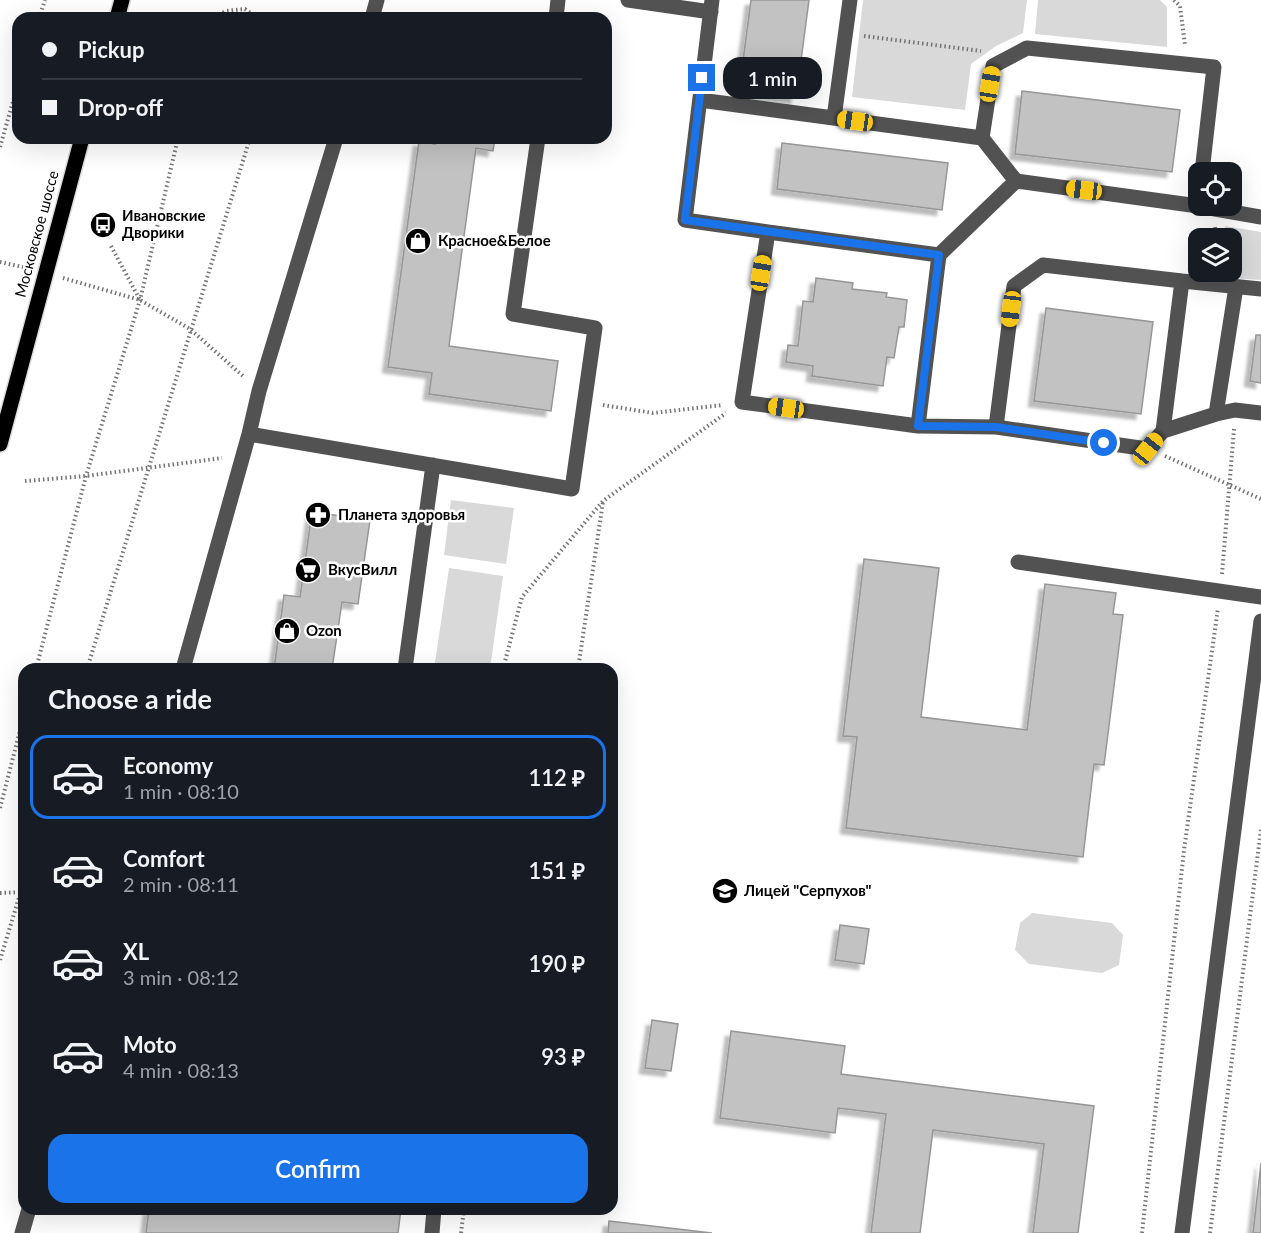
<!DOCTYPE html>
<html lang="en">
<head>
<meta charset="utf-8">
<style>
	:root { --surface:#171b24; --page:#242831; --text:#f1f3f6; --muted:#9ea1a6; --line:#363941; --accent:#1a73e8 }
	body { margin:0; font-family:Lato,sans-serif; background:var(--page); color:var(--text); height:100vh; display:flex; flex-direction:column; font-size:22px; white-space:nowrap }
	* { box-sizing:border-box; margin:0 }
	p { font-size:20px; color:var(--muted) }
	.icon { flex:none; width:33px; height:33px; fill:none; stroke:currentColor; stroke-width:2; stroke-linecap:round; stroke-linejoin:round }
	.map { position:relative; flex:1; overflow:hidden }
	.sheet { position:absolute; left:18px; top:663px; width:600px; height:552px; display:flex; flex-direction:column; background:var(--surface); border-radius:18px; box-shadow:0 6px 24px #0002 }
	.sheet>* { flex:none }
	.hud { position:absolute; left:12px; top:12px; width:600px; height:132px; border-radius:18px; box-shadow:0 6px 24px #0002; display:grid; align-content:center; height:132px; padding:0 30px; background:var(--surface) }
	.fabs { position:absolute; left:1188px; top:162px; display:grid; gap:12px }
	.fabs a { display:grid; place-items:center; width:54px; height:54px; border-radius:12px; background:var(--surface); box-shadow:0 6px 24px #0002; font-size:30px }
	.end { position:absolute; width:27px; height:27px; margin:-14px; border:8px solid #1a73e8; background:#fff; box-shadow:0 0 0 3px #fff }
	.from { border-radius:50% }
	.bubble { position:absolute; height:42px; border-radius:18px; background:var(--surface); box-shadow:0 6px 24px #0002; font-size:20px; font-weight:600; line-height:42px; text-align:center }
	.car { position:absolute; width:18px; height:36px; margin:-18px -9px; border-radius:8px; box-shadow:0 0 4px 2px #0007; background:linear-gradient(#f5c518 24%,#345 0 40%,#f5c518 0 76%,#345 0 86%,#f5c518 0) }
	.hud b { display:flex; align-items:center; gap:21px; height:57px; font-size:22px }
	.hud b+b { border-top:2px solid var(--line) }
	.hud i { width:15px; height:15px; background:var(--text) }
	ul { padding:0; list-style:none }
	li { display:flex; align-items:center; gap:18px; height:84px; margin:0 12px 9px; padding:0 18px; border:3px solid transparent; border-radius:18px }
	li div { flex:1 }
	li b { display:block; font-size:22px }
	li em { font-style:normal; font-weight:600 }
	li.active { border-color:var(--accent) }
	li>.icon { width:54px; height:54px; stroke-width:1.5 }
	h2 { padding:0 30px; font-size:27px; line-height:72px }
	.cta { display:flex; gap:12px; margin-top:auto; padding:12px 30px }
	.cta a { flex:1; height:69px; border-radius:18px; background:var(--accent); color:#fff; font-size:24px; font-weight:600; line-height:69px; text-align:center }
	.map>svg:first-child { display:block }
	.green { fill:#d9d9d9 }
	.building { fill:#c2c2c2; stroke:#969696; stroke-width:1.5; filter:url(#shadow) }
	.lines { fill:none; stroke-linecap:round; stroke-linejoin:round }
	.major-casing { stroke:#dbdbdb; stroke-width:18 }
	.path { stroke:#747474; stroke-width:4; stroke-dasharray:1.5 3; stroke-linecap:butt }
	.minor { stroke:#525252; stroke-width:15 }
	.major { stroke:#000; stroke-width:15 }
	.route { stroke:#1a73e8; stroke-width:8 }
	.labels { text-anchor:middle; stroke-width:5; stroke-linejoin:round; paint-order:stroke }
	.poi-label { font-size:15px; font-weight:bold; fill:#000; stroke:#fff; text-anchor:start }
	.street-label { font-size:15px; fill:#000; stroke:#fff }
</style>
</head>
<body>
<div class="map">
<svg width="1261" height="1233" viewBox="0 0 1261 1233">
	<defs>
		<filter id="shadow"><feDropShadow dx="-5.5" dy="5.5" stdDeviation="1.5" flood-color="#0004"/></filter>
	</defs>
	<rect width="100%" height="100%" fill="#fff"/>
	<path class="green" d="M 863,0 L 1027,0 L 1023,33 L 996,46 L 971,64 L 965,110 L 852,97 Z
		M 1038,0 L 1160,0 L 1167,7 L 1167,47 L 1035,34 Z
		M 1225,226 L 1261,232 L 1261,280 L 1230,278 L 1232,238 L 1226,238 Z
		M 451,500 L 514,508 L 506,564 L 444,555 Z
		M 449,568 L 503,576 L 490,669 L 434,669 Z
		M 1032,913 L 1112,923 L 1123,935 L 1119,965 L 1102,973 L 1029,964 L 1015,950 L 1020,923 Z"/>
	<path class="building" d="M 751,0 L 809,0 L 796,98 L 739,91 Z
		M 1022,91 L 1180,110 L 1172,172 L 1015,154 Z
		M 436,138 L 495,138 L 493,151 L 476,148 L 449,346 L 558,361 L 551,411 L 429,394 L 432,373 L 388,367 L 419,141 L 435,144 Z
		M 782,143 L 948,163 L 942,210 L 777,189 Z
		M 816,278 L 853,283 L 852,289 L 887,293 L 886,297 L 907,300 L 904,327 L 899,327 L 894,358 L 887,357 L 883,386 L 812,376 L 813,366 L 786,362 L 788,345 L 798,346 L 803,301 L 813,302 Z
		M 1046,308 L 1153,322 L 1141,414 L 1034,401 Z
		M 1256,335 L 1261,335 L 1261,383 L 1250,381 Z
		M 312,512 L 370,520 L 358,604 L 342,602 L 332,669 L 274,669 L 284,595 L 300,597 Z
		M 864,559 L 939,568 L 921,717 L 1027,730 L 1045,584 L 1116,593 L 1113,614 L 1123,615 L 1104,765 L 1094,764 L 1083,857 L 846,828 L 857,737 L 843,736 Z
		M 840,925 L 869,929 L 864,964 L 835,960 Z
		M 652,1020 L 678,1024 L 671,1071 L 645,1068 Z
		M 731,1031 L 845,1046 L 841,1074 L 1094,1106 L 1078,1233 L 1033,1233 L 1044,1144 L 933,1130 L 920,1233 L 871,1233 L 886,1114 L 838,1108 L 835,1133 L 720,1118 Z
		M 1261,1163 L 1261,1233 L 1253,1233 Z
		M 149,1209 L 401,1209 L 398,1233 L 146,1233 Z
		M 609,1221 L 712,1233 L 608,1233 Z"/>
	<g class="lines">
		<g class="major-casing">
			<path id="major" d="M 117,18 L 122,0
				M 0,444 L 82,138"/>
		</g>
		<path class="path" d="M 1174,0 L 1180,6 L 1185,45
			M 39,18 L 45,0
			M 216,18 L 225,11 L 245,9 L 257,18
			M 864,36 L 981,51
			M 0,147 L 18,84
			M 1215,227 L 1216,238
			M 111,246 L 140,300
			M 0,262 L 27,268
			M 63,278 L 140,300 L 190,329 L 243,376
			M 603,405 L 653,413 L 723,405
			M 1165,456 L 1261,499
			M 25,481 L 86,476 L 222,458
			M 1222,574 L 1234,429
			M 36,669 L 86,476 L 140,300 L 178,138
			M 87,669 L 250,138
			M 503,669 L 522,597 L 603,501 L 726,413
			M 578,669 L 603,502
			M 0,808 L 24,715
			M 0,893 L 24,892
			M 0,960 L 24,881
			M 461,1233 L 464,1209
			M 1142,1233 L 1184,850 L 1218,608
			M 1210,1233 L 1261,829"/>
		<path class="minor" d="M 628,0 L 711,12
			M 712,0 L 685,220 L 768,232 L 742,402 L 918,426 L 996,427 L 1147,449 L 1163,431 L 1182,281 L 1261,289
			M 372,18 L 377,0
			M 556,18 L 558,0
			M 700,100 L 982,138
			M 834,118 L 850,0
			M 336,138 L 259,391 L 249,434 L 572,489 L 595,328 L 513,314 L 538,138
			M 1016,181 L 982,138 L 993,66 L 1027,48 L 1214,67 L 1202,172
			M 768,232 L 939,255 L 918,426
			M 939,255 L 1016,181 L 1198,206 L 1261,217
			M 1236,287 L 1216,414 L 1235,410 L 1261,413
			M 996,427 L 1014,286 L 1043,265 L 1182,281
			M 1163,431 L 1216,414
			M 1018,562 L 1261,597
			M 183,669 L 249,434
			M 405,669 L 433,465
			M 22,1233 L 29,1209
			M 432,1233 L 434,1209
			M 1182,1233 L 1261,621"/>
		<use href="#major" class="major"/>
	</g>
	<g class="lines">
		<path class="route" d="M 702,78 L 685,220 L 939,255 L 918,426 L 996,427 L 1104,443"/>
	</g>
	<defs>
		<g id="bus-disc" transform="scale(1.35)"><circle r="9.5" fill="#000" stroke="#fff"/><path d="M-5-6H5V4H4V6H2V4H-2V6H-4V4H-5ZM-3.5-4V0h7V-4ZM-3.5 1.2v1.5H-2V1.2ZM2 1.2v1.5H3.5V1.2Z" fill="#fff"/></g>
		<g id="shop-disc" transform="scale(1.35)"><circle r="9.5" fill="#000" stroke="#fff"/><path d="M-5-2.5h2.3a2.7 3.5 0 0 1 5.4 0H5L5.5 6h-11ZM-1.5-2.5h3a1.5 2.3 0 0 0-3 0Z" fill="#fff"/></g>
		<g id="pharmacy-disc" transform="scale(1.35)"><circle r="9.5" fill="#000" stroke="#fff"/><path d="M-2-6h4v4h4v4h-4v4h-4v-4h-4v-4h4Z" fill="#fff"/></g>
		<g id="supermarket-disc" transform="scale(1.35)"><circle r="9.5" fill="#000" stroke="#fff"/><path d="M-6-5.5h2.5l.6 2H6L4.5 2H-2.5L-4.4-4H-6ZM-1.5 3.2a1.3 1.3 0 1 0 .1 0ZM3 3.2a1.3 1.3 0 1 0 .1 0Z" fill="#fff"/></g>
		<g id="school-disc" transform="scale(1.35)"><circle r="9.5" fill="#000" stroke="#fff"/><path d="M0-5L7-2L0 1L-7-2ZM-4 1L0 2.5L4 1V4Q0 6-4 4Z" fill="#fff"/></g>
	</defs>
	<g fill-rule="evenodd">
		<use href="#bus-disc" x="103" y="225"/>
		<use href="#shop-disc" x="418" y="241"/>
		<use href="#pharmacy-disc" x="318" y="515"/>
		<use href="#supermarket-disc" x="308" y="570"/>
		<use href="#shop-disc" x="287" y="631"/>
		<use href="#school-disc" x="725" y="891"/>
	</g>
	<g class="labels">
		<g class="poi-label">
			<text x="122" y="221">Ивановские<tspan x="122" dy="17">Дворики</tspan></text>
			<text x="438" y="246">Красное&amp;Белое</text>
			<text x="338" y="520">Планета здоровья</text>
			<text x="328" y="575">ВкусВилл</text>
			<text x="306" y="636">Ozon</text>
			<text x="744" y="896">Лицей "Серпухов"</text>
		</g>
		<g class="street-label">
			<text transform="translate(37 234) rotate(-75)" y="5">Московское шоссе</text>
		</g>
	</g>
</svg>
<div class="fabs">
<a><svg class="icon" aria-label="locate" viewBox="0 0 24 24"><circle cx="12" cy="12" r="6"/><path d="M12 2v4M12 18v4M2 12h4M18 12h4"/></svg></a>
<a><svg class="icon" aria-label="layers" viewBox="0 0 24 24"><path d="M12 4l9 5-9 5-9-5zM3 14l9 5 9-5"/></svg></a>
</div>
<i class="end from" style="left:1104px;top:443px"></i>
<i class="end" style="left:702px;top:78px"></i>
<div class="bubble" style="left:723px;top:57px;width:99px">1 min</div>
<i class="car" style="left:990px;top:84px;rotate:9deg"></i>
<i class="car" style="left:855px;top:121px;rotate:278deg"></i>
<i class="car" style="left:1084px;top:190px;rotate:277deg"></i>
<i class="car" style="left:761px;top:273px;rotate:9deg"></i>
<i class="car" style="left:1011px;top:309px;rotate:187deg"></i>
<i class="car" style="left:786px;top:408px;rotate:278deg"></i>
<i class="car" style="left:1148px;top:449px;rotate:39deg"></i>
<div class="hud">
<b><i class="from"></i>Pickup</b>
<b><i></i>Drop-off</b>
</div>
<section class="sheet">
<h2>Choose a ride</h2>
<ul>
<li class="active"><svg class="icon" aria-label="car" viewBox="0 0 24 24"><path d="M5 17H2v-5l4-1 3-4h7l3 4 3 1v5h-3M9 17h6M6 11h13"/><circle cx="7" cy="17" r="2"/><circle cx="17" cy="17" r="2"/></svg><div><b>Economy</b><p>1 min · 08:10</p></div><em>112 ₽</em></li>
<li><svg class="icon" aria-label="car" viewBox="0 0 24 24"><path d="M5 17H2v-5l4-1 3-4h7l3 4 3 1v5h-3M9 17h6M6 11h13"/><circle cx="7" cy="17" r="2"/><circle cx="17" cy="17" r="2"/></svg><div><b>Comfort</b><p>2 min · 08:11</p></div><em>151 ₽</em></li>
<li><svg class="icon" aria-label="car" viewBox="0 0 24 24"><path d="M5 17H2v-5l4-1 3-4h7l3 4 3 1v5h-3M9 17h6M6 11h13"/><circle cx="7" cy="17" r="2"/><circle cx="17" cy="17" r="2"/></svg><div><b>XL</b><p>3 min · 08:12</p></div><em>190 ₽</em></li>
<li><svg class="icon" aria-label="car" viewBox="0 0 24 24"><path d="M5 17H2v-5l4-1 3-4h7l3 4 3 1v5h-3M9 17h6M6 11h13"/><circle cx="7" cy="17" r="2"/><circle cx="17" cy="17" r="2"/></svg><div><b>Moto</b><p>4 min · 08:13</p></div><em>93 ₽</em></li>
</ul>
<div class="cta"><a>Confirm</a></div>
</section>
</div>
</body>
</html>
